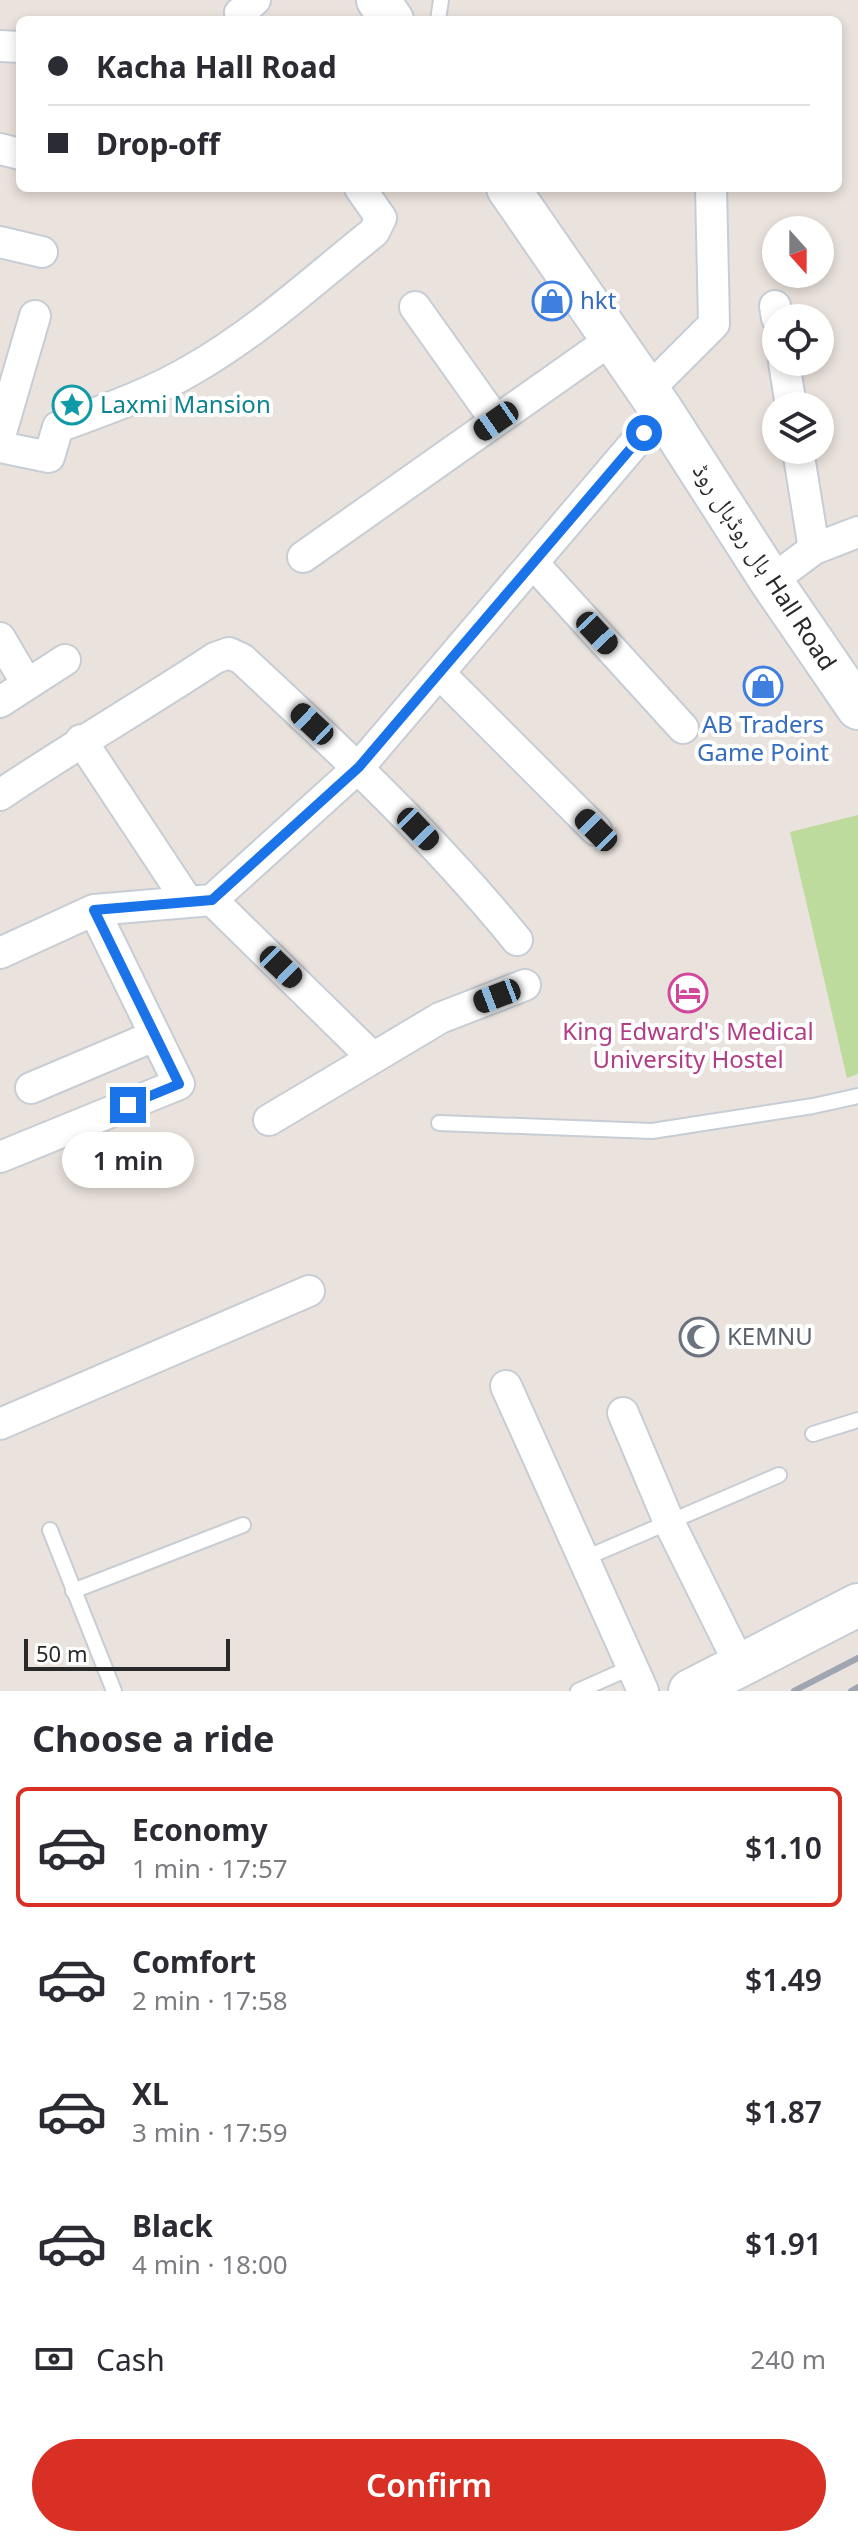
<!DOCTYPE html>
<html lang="en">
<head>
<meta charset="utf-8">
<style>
	:root { --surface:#fff; --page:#f2f2f3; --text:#2b2b33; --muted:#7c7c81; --line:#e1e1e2; --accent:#d93025 }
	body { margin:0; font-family:"Noto Sans","Noto Naskh Arabic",sans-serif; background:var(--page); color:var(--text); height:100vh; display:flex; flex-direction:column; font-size:30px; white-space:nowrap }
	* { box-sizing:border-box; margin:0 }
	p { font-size:26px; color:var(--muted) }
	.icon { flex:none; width:44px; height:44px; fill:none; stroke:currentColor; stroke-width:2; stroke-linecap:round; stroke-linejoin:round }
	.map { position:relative; height:1691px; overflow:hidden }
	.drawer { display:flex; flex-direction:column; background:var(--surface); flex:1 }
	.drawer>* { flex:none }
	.guide { position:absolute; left:16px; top:16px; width:826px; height:176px; border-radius:12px; box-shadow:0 4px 12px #0003; display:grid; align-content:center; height:176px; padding:0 32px; background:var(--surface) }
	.needle { width:52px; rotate:159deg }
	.tools { position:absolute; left:762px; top:216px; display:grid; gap:16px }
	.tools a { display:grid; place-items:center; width:72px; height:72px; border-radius:50%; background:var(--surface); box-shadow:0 4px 12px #0003; font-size:40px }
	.scale { position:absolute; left:24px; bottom:20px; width:206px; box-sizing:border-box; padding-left:8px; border:4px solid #292929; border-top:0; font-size:22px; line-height:28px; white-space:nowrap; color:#292929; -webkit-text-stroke:6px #fff; paint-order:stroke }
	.end { position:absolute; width:36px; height:36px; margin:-18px; border:10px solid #1a73e8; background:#fff; box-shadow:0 0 0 4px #fff }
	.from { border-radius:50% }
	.bubble { position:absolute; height:56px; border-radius:28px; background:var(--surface); box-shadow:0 4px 12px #0003; font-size:26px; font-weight:600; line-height:56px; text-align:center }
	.car { position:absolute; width:24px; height:48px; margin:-24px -12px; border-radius:10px; box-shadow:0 0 6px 2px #0007; background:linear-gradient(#222 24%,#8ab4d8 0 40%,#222 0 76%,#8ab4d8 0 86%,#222 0) }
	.guide b { display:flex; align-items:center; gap:28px; height:76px; font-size:30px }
	.guide b+b { border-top:2px solid var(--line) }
	.guide i { width:20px; height:20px; background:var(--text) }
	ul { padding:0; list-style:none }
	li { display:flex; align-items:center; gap:24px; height:120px; margin:0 16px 12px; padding:0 16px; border:4px solid transparent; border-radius:12px }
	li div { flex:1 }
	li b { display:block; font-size:30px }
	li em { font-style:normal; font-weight:600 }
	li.current { border-color:var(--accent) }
	li>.icon { width:72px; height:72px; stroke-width:1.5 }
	h2 { padding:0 32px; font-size:36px; line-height:96px }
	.pay { display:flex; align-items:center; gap:20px; height:88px; padding:0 32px; font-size:30px }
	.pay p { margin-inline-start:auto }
	.primary-button { display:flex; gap:16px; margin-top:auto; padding:16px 32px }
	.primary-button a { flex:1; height:92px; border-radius:48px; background:var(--accent); color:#fff; font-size:32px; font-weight:600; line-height:92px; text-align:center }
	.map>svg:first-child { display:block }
	.green { fill:#bcdb9d }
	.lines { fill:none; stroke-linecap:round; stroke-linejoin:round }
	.lane-casing { stroke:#c7cdd5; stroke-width:18 }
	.street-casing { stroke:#c7cdd5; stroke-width:34 }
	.secondary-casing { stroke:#c7cdd5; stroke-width:46 }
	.lane { stroke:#fff; stroke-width:14 }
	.street { stroke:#fff; stroke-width:30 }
	.secondary { stroke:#fff; stroke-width:42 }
	.rail { stroke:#9fa5b1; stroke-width:6 }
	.route { stroke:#1a73e8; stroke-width:10 }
	.labels { text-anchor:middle; stroke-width:8; stroke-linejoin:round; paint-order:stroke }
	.shop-label { font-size:24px; fill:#366cbe; stroke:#fff; text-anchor:start }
	.culture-label { font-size:24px; fill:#0d838f; stroke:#fff; text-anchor:start }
	.street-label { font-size:24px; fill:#292929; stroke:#fff }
	.hotel-label { font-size:24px; fill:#b23c85; stroke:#fff }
	.worship-label { font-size:24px; fill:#5b616d; stroke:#fff; text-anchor:start }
</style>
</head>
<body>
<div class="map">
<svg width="858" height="1691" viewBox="0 0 858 1691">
	<rect width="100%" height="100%" fill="#eae2dc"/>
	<path class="green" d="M 858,815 L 858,1074 L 847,1078 L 790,832 Z"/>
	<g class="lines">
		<g class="lane-casing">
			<path id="lane" d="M 438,20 L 441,0
				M 439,1123 L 652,1131 L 813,1106 L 858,1096
				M 813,1434 L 858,1420
				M 50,1530 L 114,1691
				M 583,1559 L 779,1475
				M 73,1591 L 243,1525
				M 578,1691 L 632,1667"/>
		</g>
		<g class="street-casing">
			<path id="street" d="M 242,20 L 240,13 L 255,0
				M 0,46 L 20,47
				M 0,149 L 20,154
				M 0,242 L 42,252
				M 775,306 L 777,318
				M 415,307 L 496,421
				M 784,362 L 791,406
				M 648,390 L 714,324 L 711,188
				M 0,436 L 35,316
				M 0,447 L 49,457 L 58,427 C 104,410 151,394 193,369 C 258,332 315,279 374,232 L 381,218 L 360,188
				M 798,450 L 814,549
				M 303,557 L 612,339
				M 533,563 L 683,728
				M 771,581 L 814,549 L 858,532
				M 0,638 L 27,684
				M 439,673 L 596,830
				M 0,702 L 65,660
				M 81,740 L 188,902
				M 0,795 C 71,747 144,705 215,658 L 229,653 L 242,659 C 339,749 434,838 517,940
				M 212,900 L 372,1057
				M 0,953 L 94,910 L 212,900 L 359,767 L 662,411
				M 31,1088 L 154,1036
				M 269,1120 L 440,1018 L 525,985
				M 0,1157 L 179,1084 L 94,910
				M 506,1386 L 643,1691
				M 623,1413 L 669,1522 L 740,1665
				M 0,1424 L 309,1291"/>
		</g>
		<g class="secondary-casing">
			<path id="secondary" d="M 378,0 L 392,20
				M 508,188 L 662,411 L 771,581 L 858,708
				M 690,1691 L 858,1605"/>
		</g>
		<use href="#lane" class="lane"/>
		<use href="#street" class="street"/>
		<use href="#secondary" class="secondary"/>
		<path class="rail" d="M 794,1691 L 858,1658
			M 851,1691 L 858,1687"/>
	</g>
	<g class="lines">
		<path class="route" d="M 128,1105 L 179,1084 L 94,910 L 212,900 L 359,767 L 644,433"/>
	</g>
	<defs>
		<g id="shop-ring" transform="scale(2)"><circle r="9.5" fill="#fff" stroke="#3f7fe0" stroke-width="1.5"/><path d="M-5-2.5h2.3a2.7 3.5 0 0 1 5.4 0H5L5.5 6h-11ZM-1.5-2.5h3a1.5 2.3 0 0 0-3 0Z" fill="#3f7fe0"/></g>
		<g id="sight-ring" transform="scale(2)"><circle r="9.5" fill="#fff" stroke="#0f9aa8" stroke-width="1.5"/><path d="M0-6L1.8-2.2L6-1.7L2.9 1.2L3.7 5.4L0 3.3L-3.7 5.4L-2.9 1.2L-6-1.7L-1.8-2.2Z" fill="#0f9aa8"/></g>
		<g id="hotel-ring" transform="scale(2)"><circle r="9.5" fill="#fff" stroke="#d1479c" stroke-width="1.5"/><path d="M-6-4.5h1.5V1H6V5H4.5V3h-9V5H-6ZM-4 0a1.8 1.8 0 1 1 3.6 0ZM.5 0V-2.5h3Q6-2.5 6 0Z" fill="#d1479c"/></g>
		<g id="mosque-ring" transform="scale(2)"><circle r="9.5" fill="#fff" stroke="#6b7280" stroke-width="1.5"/><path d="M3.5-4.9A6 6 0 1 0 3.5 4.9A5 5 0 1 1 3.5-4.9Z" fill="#6b7280"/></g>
	</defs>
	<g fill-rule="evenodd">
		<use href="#shop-ring" x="552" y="301"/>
		<use href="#sight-ring" x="72" y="405"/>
		<use href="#shop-ring" x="763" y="686"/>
		<use href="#hotel-ring" x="688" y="993"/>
		<use href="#mosque-ring" x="699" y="1337"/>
	</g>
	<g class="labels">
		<g class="shop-label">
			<text x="580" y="309">hkt</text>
			<text x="763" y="733" text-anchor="middle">AB Traders<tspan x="763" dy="28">Game Point</tspan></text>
		</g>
		<g class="culture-label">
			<text x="100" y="413">Laxmi Mansion</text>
		</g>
		<g class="street-label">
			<text transform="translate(764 567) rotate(57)" y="8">ہال روڈہال روڈ Hall Road</text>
		</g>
		<g class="hotel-label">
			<text x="688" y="1040">King Edward's Medical<tspan x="688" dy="28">University Hostel</tspan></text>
		</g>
		<g class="worship-label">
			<text x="727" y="1345">KEMNU</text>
		</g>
	</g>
</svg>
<div class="tools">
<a><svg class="needle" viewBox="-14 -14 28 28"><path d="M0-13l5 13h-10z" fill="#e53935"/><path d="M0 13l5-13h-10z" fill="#7c7c81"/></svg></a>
<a><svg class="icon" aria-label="locate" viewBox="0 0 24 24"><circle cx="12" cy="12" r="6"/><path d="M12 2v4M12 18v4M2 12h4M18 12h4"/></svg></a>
<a><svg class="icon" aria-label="layers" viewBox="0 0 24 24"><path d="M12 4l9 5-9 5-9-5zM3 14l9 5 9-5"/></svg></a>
</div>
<div class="scale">50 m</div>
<i class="end from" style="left:644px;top:433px"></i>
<i class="end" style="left:128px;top:1105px"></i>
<div class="bubble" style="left:62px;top:1132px;width:132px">1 min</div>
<i class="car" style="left:496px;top:421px;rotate:235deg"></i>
<i class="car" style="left:597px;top:633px;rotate:137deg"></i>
<i class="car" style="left:312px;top:724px;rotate:313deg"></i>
<i class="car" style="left:418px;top:829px;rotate:136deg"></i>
<i class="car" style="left:596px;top:830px;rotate:315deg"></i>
<i class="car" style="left:281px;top:967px;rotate:134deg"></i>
<i class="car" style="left:497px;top:996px;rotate:249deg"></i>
<div class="guide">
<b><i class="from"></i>Kacha Hall Road</b>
<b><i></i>Drop-off</b>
</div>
</div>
<section class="drawer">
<h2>Choose a ride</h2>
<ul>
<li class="current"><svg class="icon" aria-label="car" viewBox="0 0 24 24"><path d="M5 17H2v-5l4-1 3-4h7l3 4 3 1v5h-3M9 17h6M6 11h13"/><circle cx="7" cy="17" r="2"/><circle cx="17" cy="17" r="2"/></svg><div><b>Economy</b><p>1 min · 17:57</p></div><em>$1.10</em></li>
<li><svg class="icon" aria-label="car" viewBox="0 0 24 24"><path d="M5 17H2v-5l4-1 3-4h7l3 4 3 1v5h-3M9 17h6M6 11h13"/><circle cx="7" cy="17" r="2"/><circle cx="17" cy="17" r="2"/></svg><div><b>Comfort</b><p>2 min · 17:58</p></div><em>$1.49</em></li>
<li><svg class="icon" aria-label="car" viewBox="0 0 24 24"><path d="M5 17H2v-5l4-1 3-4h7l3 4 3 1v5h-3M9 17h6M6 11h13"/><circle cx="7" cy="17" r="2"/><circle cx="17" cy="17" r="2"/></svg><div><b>XL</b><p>3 min · 17:59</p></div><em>$1.87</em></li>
<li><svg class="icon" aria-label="car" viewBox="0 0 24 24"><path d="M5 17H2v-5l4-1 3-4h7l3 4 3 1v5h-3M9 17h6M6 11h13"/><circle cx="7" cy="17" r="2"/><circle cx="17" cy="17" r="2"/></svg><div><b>Black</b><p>4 min · 18:00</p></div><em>$1.91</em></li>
</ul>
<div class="pay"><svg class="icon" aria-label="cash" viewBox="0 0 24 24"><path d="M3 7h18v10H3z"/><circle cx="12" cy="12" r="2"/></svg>Cash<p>240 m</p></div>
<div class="primary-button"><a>Confirm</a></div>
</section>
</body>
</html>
